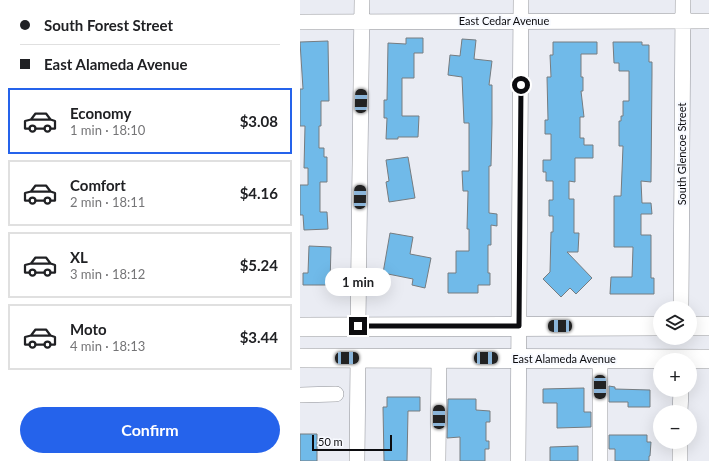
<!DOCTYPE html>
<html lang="en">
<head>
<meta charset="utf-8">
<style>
	:root { --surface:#fff; --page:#f6f6f6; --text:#202124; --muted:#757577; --line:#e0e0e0; --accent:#2563eb }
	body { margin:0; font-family:Lato,sans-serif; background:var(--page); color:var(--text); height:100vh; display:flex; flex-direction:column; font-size:15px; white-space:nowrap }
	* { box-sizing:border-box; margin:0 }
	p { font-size:13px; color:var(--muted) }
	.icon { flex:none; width:22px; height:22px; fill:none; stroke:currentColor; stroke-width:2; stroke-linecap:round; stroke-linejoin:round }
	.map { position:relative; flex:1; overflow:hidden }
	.sheet { display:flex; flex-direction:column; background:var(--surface); width:300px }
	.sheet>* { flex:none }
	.hud { display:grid; align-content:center; height:88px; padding:0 20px; background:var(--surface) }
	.tools { position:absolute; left:353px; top:301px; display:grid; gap:8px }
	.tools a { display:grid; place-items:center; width:44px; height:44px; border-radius:50%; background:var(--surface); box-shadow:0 4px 16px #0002; font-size:20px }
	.scale { position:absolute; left:12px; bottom:10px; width:80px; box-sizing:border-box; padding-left:4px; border:2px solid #0c0c0f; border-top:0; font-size:11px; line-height:14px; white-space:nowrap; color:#0c0c0f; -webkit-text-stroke:3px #f8faff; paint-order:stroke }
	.end { position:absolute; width:18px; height:18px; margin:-9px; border:5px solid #0c0c0f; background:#fff; box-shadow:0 0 0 2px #fff }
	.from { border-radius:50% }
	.bubble { position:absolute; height:28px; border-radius:14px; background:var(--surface); box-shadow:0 4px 16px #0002; font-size:13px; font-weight:700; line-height:28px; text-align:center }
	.car { position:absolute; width:12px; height:24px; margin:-12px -6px; border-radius:5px; box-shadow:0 0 3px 1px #0007; background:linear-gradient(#222 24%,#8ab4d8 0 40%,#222 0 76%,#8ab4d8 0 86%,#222 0) }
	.hud b { display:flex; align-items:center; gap:14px; height:38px; font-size:15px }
	.hud b+b { border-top:1px solid var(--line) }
	.hud i { width:10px; height:10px; background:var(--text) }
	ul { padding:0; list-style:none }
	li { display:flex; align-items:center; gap:12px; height:66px; margin:0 8px 6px; padding:0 12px; border:2px solid var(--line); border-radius:0px }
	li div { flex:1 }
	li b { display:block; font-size:15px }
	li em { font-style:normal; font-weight:700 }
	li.on { border-color:var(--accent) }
	li>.icon { width:36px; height:36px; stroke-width:1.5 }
	.button { display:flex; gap:8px; margin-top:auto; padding:8px 20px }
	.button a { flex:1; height:46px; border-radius:24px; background:var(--accent); color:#fff; font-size:16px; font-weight:700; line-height:46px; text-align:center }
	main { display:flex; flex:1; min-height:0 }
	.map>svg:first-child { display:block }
	.building { fill:#70bae9; stroke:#767c80 }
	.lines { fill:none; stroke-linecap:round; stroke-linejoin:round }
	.minor-casing { stroke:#8f9197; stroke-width:16 }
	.major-casing { stroke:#8f9197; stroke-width:20 }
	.minor { stroke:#fff; stroke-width:15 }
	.major { stroke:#fff; stroke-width:19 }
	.route { stroke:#0c0c0f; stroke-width:5 }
	.labels { text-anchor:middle; stroke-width:4; stroke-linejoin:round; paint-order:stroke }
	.street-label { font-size:11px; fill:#0c0c0f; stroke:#f8faff }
</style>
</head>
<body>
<main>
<section class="sheet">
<div class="hud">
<b><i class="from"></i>South Forest Street</b>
<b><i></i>East Alameda Avenue</b>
</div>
<ul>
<li class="on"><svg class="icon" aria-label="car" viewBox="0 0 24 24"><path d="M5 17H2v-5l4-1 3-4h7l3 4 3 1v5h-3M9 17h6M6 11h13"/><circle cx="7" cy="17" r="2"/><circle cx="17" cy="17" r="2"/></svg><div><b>Economy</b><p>1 min · 18:10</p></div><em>$3.08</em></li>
<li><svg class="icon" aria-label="car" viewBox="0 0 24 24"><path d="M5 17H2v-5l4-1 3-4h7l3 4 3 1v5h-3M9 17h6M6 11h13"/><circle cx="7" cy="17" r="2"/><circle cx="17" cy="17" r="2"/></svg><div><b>Comfort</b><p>2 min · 18:11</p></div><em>$4.16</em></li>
<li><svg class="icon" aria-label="car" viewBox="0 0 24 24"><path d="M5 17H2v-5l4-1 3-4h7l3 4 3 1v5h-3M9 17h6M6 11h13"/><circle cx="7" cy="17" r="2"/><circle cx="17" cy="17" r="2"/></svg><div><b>XL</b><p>3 min · 18:12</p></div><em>$5.24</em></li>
<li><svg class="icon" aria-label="car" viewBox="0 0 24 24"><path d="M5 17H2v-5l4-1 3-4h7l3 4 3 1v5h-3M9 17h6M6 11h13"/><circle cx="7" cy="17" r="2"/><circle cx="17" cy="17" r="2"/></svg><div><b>Moto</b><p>4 min · 18:13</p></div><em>$3.44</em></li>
</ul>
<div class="button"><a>Confirm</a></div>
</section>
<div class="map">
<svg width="409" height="461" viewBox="0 0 409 461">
	<rect width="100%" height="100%" fill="#eaecf3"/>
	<path class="building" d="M 106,38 L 123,38 L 123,53 L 114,53 L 114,78 L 102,78 L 102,116 L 119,116 L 118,137 L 98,137 L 98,139 L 86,139 L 87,118 L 84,118 L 84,100 L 87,100 L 88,43 L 106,44 Z
		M 162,39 L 176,40 L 174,59 L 192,61 L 189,85 L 192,85 L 192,123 L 191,166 L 189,166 L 189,213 L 197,214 L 197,226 L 191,225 L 191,245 L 188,245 L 188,273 L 190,273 L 190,285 L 178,285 L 178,293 L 148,293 L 148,273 L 156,273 L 156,251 L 169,251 L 169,229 L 167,229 L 168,191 L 163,191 L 162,171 L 169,171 L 169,123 L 164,123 L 162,77 L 148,75 L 150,55 L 160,56 Z
		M 28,41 L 29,101 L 21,101 L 21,126 L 19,126 L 19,148 L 24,148 L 24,157 L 27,157 L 27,182 L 20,182 L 20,212 L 27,212 L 28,229 L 4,230 L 3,215 L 0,215 L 0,185 L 8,185 L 8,168 L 4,168 L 5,126 L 0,126 L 0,89 L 3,89 L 0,42 Z
		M 253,42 L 297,42 L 297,54 L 281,54 L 281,77 L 283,77 L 283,91 L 281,91 L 284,117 L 280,117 L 280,138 L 284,138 L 284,145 L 293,145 L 293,158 L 275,158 L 275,182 L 269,181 L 269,199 L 274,199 L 274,233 L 279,233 L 278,252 L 267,252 L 292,278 L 276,294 L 270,288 L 261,297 L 243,279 L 250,272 L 251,232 L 253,232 L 253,216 L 249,216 L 249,200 L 253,200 L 253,181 L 246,181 L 246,172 L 243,172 L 243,160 L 251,160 L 251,134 L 245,134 L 245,120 L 248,120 L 247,77 L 251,77 L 250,55 L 253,55 Z
		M 313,42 L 342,42 L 342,45 L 349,45 L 349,62 L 352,62 L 352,74 L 351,182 L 341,181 L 342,203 L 351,203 L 352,214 L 341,214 L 341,235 L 351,235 L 351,278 L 354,278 L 354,294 L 310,294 L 311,277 L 332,277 L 333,247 L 314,247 L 314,196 L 321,196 L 323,146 L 319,146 L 319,121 L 321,121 L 321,116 L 323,116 L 323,101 L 329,101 L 329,71 L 319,71 L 319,63 L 314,63 Z
		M 108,157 L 115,198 L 89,202 L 86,182 L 89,181 L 86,160 Z
		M 90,233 L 113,237 L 110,254 L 131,258 L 125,288 L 112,285 L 113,279 L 83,273 Z
		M 9,246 L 31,247 L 30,285 L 3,285 L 3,273 L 8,273 Z
		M 309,386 L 315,387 L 315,389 L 350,390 L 350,407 L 328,407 L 328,402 L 309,402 Z
		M 284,388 L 284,412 L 291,412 L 291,427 L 257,428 L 257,403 L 243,403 L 243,389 Z
		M 87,397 L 120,397 L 120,411 L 108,411 L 107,461 L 84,461 L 83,407 L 87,407 Z
		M 148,399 L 176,399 L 176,410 L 190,411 L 190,422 L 186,422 L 186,441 L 189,441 L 189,449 L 185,449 L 185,461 L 160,461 L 160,437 L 147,438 Z
		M 0,434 L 17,434 L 17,461 L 0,461 Z
		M 309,435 L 347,435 L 347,442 L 351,442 L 350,456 L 349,456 L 349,461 L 315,461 L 315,449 L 309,449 Z
		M 278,446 L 278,461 L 250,461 L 250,447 Z"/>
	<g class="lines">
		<g class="minor-casing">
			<path id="minor" d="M 0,22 L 409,21
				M 381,308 L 383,0
				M 58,326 L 62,0
				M 0,395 L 36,394
				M 380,412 L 381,390
				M 57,461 L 58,358
				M 138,461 L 139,358
				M 218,461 L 221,0
				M 300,461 L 300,359
				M 380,461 L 380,442"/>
		</g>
		<g class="major-casing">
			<path id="major" d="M 390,326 L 409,326
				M 0,327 L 360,326
				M 0,358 L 409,359"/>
		</g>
		<use href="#minor" class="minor"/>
		<use href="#major" class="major"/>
	</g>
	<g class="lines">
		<path class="route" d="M 58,326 L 219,326 L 221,85"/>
	</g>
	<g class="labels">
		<g class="street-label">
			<text x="204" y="25">East Cedar Avenue</text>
			<text transform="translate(382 154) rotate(-90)" y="4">South Glencoe Street</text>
			<text x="264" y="363">East Alameda Avenue</text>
		</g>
	</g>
</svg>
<div class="tools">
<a><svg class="icon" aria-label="layers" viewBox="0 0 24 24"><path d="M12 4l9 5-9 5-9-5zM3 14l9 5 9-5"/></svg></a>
<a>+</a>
<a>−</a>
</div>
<div class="scale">50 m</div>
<i class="end from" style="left:221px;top:85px"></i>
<i class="end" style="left:58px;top:326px"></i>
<div class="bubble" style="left:25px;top:268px;width:66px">1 min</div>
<i class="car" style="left:61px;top:101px;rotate:1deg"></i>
<i class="car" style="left:60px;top:197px;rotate:1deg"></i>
<i class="car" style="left:260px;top:326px;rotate:270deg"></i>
<i class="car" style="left:47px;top:358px;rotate:89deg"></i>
<i class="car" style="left:186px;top:358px;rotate:90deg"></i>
<i class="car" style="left:300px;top:387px;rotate:180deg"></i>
<i class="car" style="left:139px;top:417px;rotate:0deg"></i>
</div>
</main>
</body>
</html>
